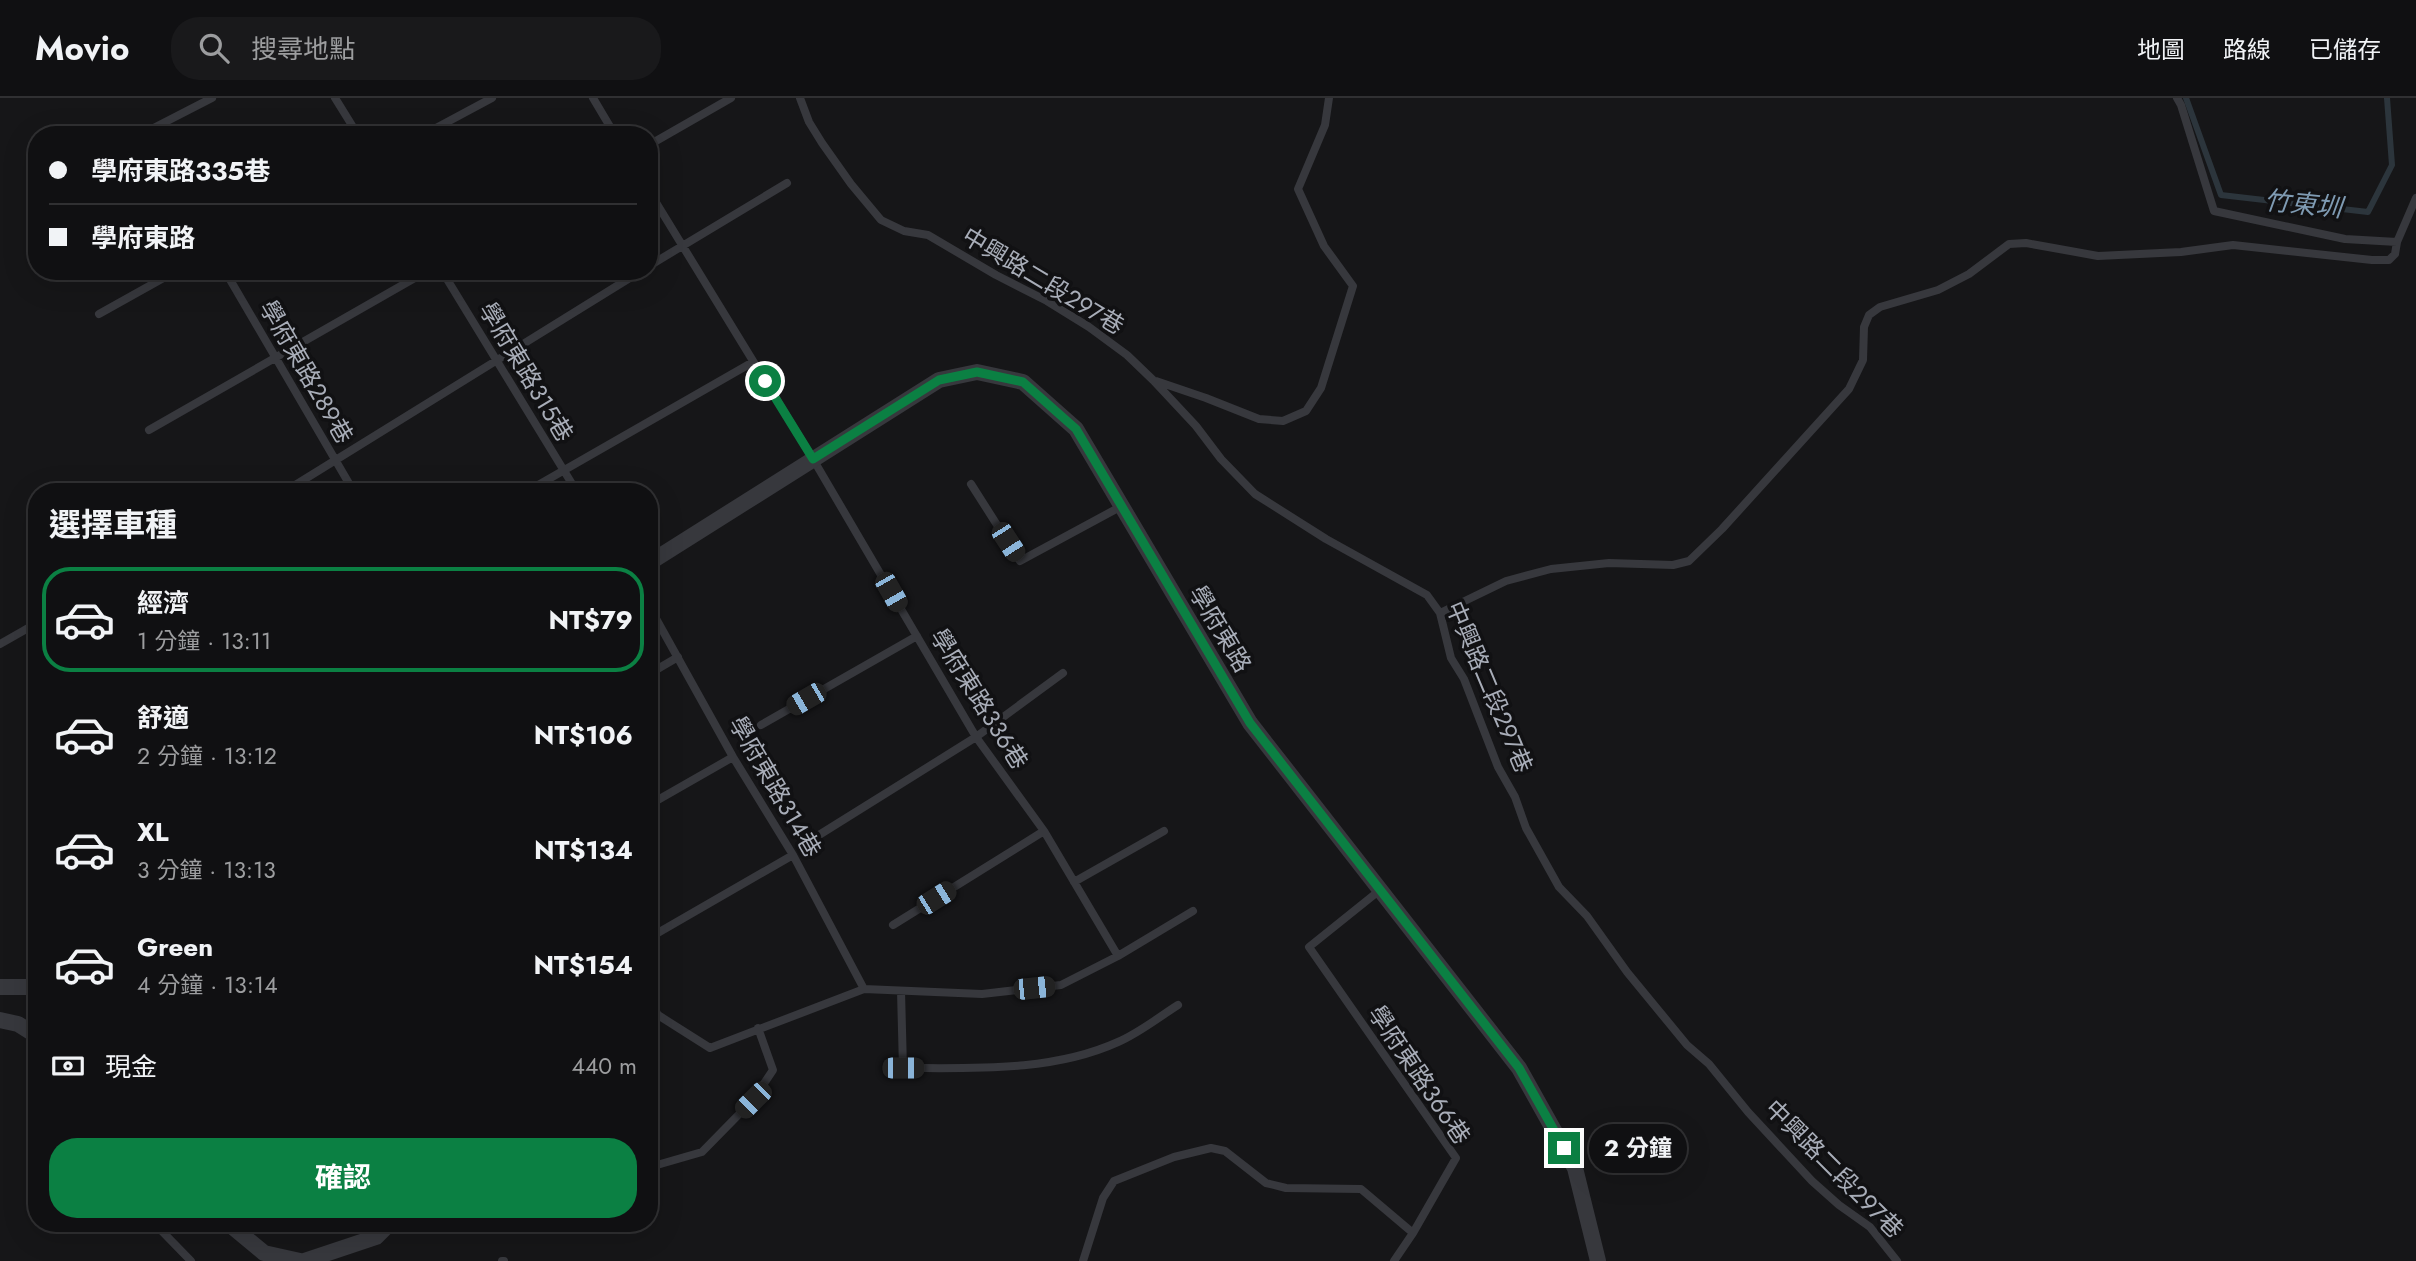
<!DOCTYPE html>
<html lang="zh-TW">
<head>
<meta charset="utf-8">
<style>
	:root { --surface:#101012; --page:#19191b; --text:#f1f3f6; --muted:#9c9d9f; --line:#303032; --accent:#0b8043 }
	body { margin:0; font-family:Jost,"Noto Sans TC",sans-serif; background:var(--page); color:var(--text); height:100vh; display:flex; flex-direction:column; font-size:26px; white-space:nowrap }
	* { box-sizing:border-box; margin:0 }
	p { font-size:23px; color:var(--muted) }
	.icon { flex:none; width:38px; height:38px; fill:none; stroke:currentColor; stroke-width:2; stroke-linecap:round; stroke-linejoin:round }
	.map { position:relative; flex:1; overflow:hidden }
	.side { position:absolute; left:28px; top:385px; width:630px; height:749px; display:flex; flex-direction:column; background:var(--surface); border-radius:28px; box-shadow:0 7px 28px #0002,0 0 0 2px var(--line) }
	.side>* { flex:none }
	.hud { position:absolute; left:28px; top:28px; width:630px; height:154px; border-radius:28px; box-shadow:0 7px 28px #0002,0 0 0 2px var(--line); display:grid; align-content:center; height:154px; padding:0 21px; background:var(--surface) }
	.end { position:absolute; width:32px; height:32px; margin:-16px; border:9px solid #0b8043; background:#fff; box-shadow:0 0 0 4px #fff }
	.from { border-radius:50% }
	.bubble { position:absolute; height:49px; border-radius:24px; background:var(--surface); box-shadow:0 7px 28px #0002,0 0 0 2px var(--line); font-size:23px; font-weight:700; line-height:49px; text-align:center }
	.car { position:absolute; width:21px; height:42px; margin:-21px -10px; border-radius:9px; box-shadow:0 0 5px 2px #0007; background:linear-gradient(#222 24%,#8ab4d8 0 40%,#222 0 76%,#8ab4d8 0 86%,#222 0) }
	.hud b { display:flex; align-items:center; gap:24px; height:66px; font-size:26px }
	.hud b+b { border-top:2px solid var(--line) }
	.hud i { width:18px; height:18px; background:var(--text) }
	ul { padding:0; list-style:none }
	li { display:flex; align-items:center; gap:21px; height:105px; margin:0 14px 10px; padding:0 7px; border:4px solid transparent; border-radius:28px }
	li div { flex:1 }
	li b { display:block; font-size:26px }
	li em { font-style:normal; font-weight:700 }
	li.active { border-color:var(--accent) }
	li>.icon { width:63px; height:63px; stroke-width:1.5 }
	h2 { padding:0 21px; font-size:32px; line-height:84px }
	.pay { display:flex; align-items:center; gap:18px; height:77px; padding:0 21px; font-size:26px }
	.pay p { margin-inline-start:auto }
	.cta { display:flex; gap:14px; margin-top:auto; padding:14px 21px }
	.cta a { flex:1; height:80px; border-radius:28px; background:var(--accent); color:#fff; font-size:28px; font-weight:700; line-height:80px; text-align:center }
	header { display:flex; align-items:center; gap:42px; box-sizing:border-box; height:98px; padding:0 35px; background:var(--surface); border-bottom:2px solid var(--line) }
	header strong { font-size:33px }
	nav { display:flex; gap:38px; margin-inline-start:auto; font-size:24px }
	.search { width:490px; height:63px; background:var(--page); display:flex; align-items:center; gap:18px; box-sizing:border-box; padding:0 24px; border-radius:28px; color:var(--muted); font-size:26px }
	.map>svg:first-child { display:block }
	.lines { fill:none; stroke-linecap:round; stroke-linejoin:round }
	.stream { stroke:#2c353c; stroke-width:6 }
	.service { stroke:#37383d; stroke-width:8 }
	.minor { stroke:#37383d; stroke-width:16 }
	.route { stroke:#0b8043; stroke-width:9 }
	.labels { text-anchor:middle; stroke-width:7; stroke-linejoin:round; paint-order:stroke }
	.street-label { font-size:24px; fill:#a8adb8; stroke:#111113 }
	.water-label { font-size:26px; font-style:italic; fill:#7f9bb3; stroke:#111113 }
</style>
</head>
<body>
<header>
<strong>Movio</strong>
<div class="search"><svg class="icon" aria-label="search" viewBox="0 0 24 24"><circle cx="10" cy="10" r="6"/><path d="M15 15l6 6"/></svg>搜尋地點</div>
<nav><a>地圖</a><a>路線</a><a>已儲存</a></nav>
</header>
<div class="map">
<svg width="2416" height="1163" viewBox="0 0 2416 1163">
	<rect width="100%" height="100%" fill="#161618"/>
	<g class="lines">
		<path class="stream" d="M 2186,0 L 2221,97 L 2368,114 L 2392,67 L 2387,0"/>
		<path class="service" d="M 335,0 L 358,37
			M 593,0 L 615,37
			M 800,0 L 809,24 L 822,45 L 851,86 L 881,122 L 904,133 L 928,137 L 996,177 L 1047,203 L 1089,229 L 1127,257 L 1153,282 L 1196,328 L 1221,361 L 1255,396 L 1326,441 L 1427,497 L 1440,515 L 1451,560 L 1464,581 L 1498,669 L 1515,699 L 1526,730 L 1559,789 L 1587,818 L 1627,874 L 1687,947 L 1709,966 L 1748,1014 L 1812,1083 L 1839,1107 L 1870,1129 L 1897,1163
			M 2177,0 L 2181,7 L 2214,113 L 2345,141 L 2397,144 L 2416,100
			M 140,37 L 212,0
			M 423,37 L 492,0
			M 649,47 L 731,0
			M 649,93 L 813,361 L 976,639 L 1044,733 L 1118,858
			M 649,168 L 787,85
			M 225,173 L 354,394
			M 442,173 L 577,394
			M 99,216 L 176,173
			M 1156,283 L 1206,300 L 1259,321 L 1283,323 L 1306,313 L 1321,290 L 1353,188 L 1324,148 L 1298,91 L 1325,27 L 1329,0
			M 149,332 L 427,173
			M 971,386 L 1020,463 L 1120,409
			M 284,394 L 641,173
			M 526,394 L 753,264
			M 649,508 L 733,659 L 793,757 L 864,891
			M 1440,515 L 1506,483 L 1551,471 L 1609,465 L 1673,467 L 1689,463 L 1722,431 L 1849,291 L 1863,262 L 1864,229 L 1869,217 L 1880,209 L 1938,192 L 1969,176 L 2009,146 L 2026,145 L 2098,158 L 2181,154 L 2233,147 L 2372,162 L 2389,162 L 2395,156 L 2397,144
			M 0,546 L 37,525
			M 649,576 L 678,559
			M 761,627 L 917,538
			M 649,707 L 733,659
			M 819,737 L 976,639 L 1063,575
			M 1074,784 L 1164,733
			M 893,827 L 1044,733
			M 649,840 L 793,757
			M 901,893 L 903,970 C 974,970 1052,974 1118,944 C 1139,935 1159,919 1178,907
			M 649,900 L 658,917 L 710,950 L 864,891 L 982,896 L 1061,887 L 1118,858 L 1193,813
			M 649,1061 L 657,1067 L 702,1054 L 753,1002 L 773,972 L 758,930
			M 154,1125 L 191,1163
			M 502,1163 L 504,1163
			M 1083,1163 L 1103,1100 L 1114,1083 L 1174,1059 L 1211,1050 L 1225,1053 L 1266,1085 L 1286,1090 L 1361,1091 L 1413,1135 L 1456,1060 L 1309,849 L 1380,792
			M 1394,1163 L 1413,1135"/>
		<path class="minor" d="M 649,465 L 939,282 L 977,274 L 1023,284 L 1076,331 L 1250,625 L 1519,970 L 1575,1070 L 1598,1163
			M 0,889 L 37,889
			M 0,922 L 18,926 L 37,938
			M 228,1125 L 264,1155 L 300,1163
			M 304,1163 L 376,1139 L 390,1125"/>
	</g>
	<g class="lines">
		<path class="route" d="M 765,283 L 813,361 L 939,282 L 977,274 L 1023,284 L 1076,331 L 1250,625 L 1519,970 L 1564,1050"/>
	</g>
	<g class="labels">
		<g class="street-label">
			<text transform="translate(1043 183) rotate(31)" y="8">中興路二段297巷</text>
			<text transform="translate(306 274) rotate(60)" y="8">學府東路289巷</text>
			<text transform="translate(526 274) rotate(59)" y="8">學府東路315巷</text>
			<text transform="translate(1220 531) rotate(59)" y="8">學府東路</text>
			<text transform="translate(1489 589) rotate(67)" y="8">中興路二段297巷</text>
			<text transform="translate(979 601) rotate(58)" y="8">學府東路336巷</text>
			<text transform="translate(775 689) rotate(60)" y="8">學府東路314巷</text>
			<text transform="translate(1419 977) rotate(56)" y="8">學府東路366巷</text>
			<text transform="translate(1834 1071) rotate(45)" y="8">中興路二段297巷</text>
		</g>
		<g class="water-label">
			<text transform="translate(2303 106) rotate(6)" y="9">竹東圳</text>
		</g>
	</g>
</svg>
<i class="end from" style="left:765px;top:283px"></i>
<i class="end" style="left:1564px;top:1050px"></i>
<div class="bubble" style="left:1589px;top:1026px;width:98px">2 分鐘</div>
<i class="car" style="left:1008px;top:444px;rotate:147deg"></i>
<i class="car" style="left:891px;top:494px;rotate:150deg"></i>
<i class="car" style="left:806px;top:601px;rotate:240deg"></i>
<i class="car" style="left:936px;top:800px;rotate:58deg"></i>
<i class="car" style="left:1034px;top:890px;rotate:84deg"></i>
<i class="car" style="left:903px;top:970px;rotate:90deg"></i>
<i class="car" style="left:753px;top:1002px;rotate:225deg"></i>
<div class="hud">
<b><i class="from"></i>學府東路335巷</b>
<b><i></i>學府東路</b>
</div>
<section class="side">
<h2>選擇車種</h2>
<ul>
<li class="active"><svg class="icon" aria-label="car" viewBox="0 0 24 24"><path d="M5 17H2v-5l4-1 3-4h7l3 4 3 1v5h-3M9 17h6M6 11h13"/><circle cx="7" cy="17" r="2"/><circle cx="17" cy="17" r="2"/></svg><div><b>經濟</b><p>1 分鐘 · 13:11</p></div><em>NT$79</em></li>
<li><svg class="icon" aria-label="car" viewBox="0 0 24 24"><path d="M5 17H2v-5l4-1 3-4h7l3 4 3 1v5h-3M9 17h6M6 11h13"/><circle cx="7" cy="17" r="2"/><circle cx="17" cy="17" r="2"/></svg><div><b>舒適</b><p>2 分鐘 · 13:12</p></div><em>NT$106</em></li>
<li><svg class="icon" aria-label="car" viewBox="0 0 24 24"><path d="M5 17H2v-5l4-1 3-4h7l3 4 3 1v5h-3M9 17h6M6 11h13"/><circle cx="7" cy="17" r="2"/><circle cx="17" cy="17" r="2"/></svg><div><b>XL</b><p>3 分鐘 · 13:13</p></div><em>NT$134</em></li>
<li><svg class="icon" aria-label="car" viewBox="0 0 24 24"><path d="M5 17H2v-5l4-1 3-4h7l3 4 3 1v5h-3M9 17h6M6 11h13"/><circle cx="7" cy="17" r="2"/><circle cx="17" cy="17" r="2"/></svg><div><b>Green</b><p>4 分鐘 · 13:14</p></div><em>NT$154</em></li>
</ul>
<div class="pay"><svg class="icon" aria-label="cash" viewBox="0 0 24 24"><path d="M3 7h18v10H3z"/><circle cx="12" cy="12" r="2"/></svg>現金<p>440 m</p></div>
<div class="cta"><a>確認</a></div>
</section>
</div>
</body>
</html>
